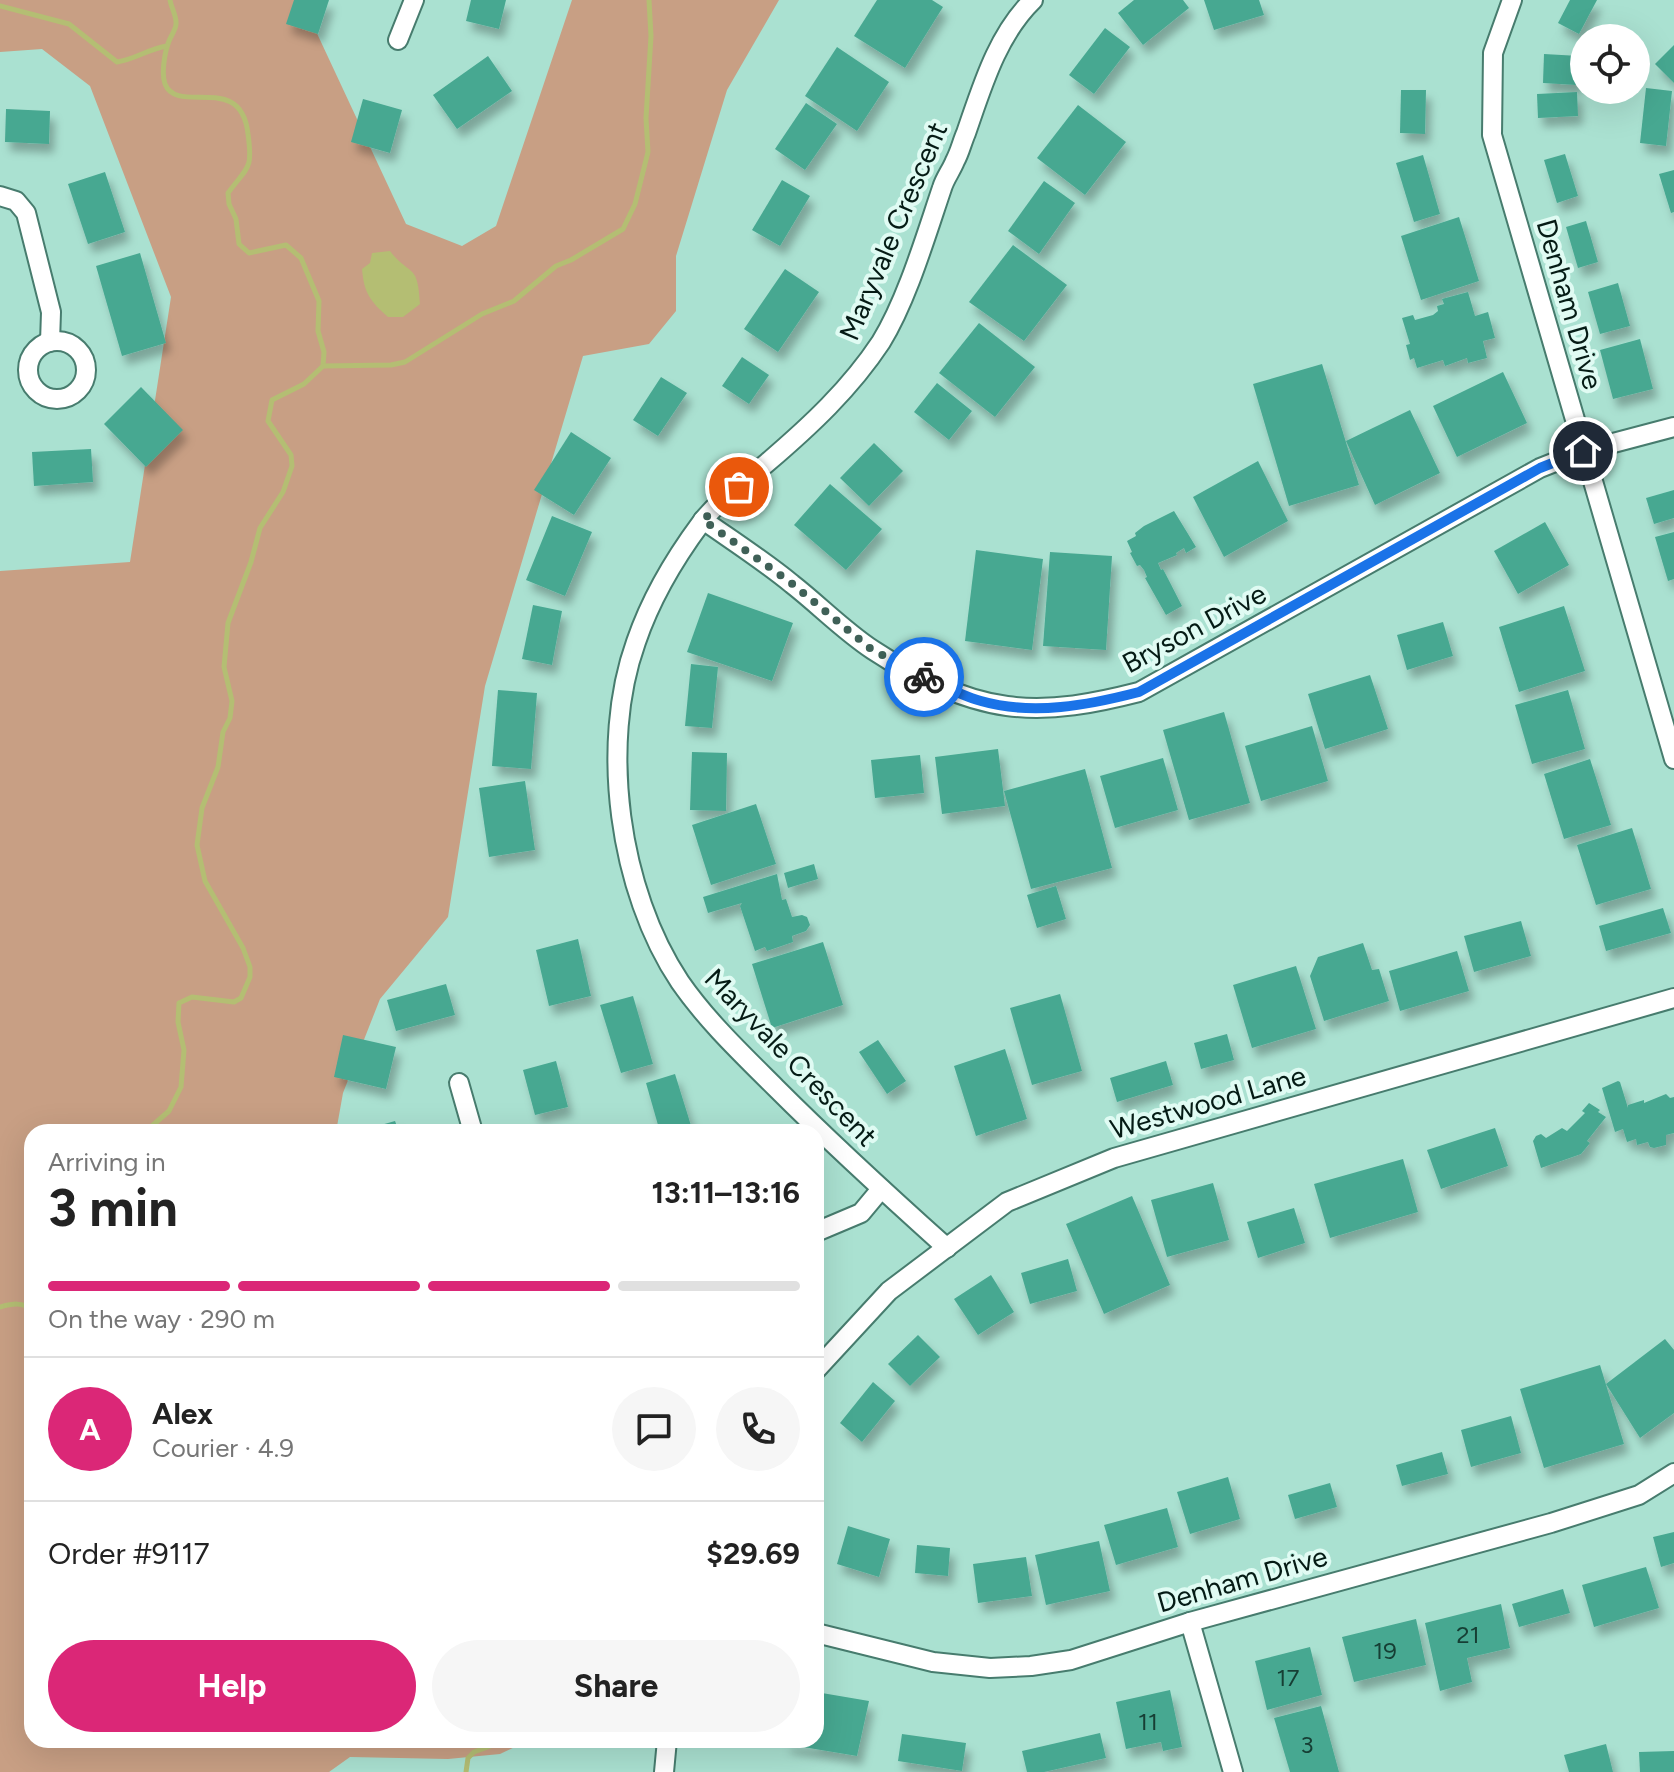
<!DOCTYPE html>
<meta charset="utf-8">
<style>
body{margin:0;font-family:Figtree,sans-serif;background:#f6f6f6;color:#222;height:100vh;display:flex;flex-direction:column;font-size:30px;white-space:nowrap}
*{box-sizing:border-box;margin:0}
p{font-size:26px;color:#767676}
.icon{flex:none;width:44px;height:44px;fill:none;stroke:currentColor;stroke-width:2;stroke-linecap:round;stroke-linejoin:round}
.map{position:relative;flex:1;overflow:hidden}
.sheet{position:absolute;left:24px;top:1124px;width:800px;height:624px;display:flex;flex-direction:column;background:#fff;border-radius:24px;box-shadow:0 8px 32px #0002}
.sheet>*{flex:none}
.fabs{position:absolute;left:1570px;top:24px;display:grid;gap:16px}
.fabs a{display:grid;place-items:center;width:80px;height:80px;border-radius:50%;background:#fff;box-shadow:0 8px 32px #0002;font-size:40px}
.pin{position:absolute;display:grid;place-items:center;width:68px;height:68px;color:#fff;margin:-34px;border:4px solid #fff;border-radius:50%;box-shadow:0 2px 8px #0007}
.courier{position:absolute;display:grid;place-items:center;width:80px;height:80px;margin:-40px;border:6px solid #1a73e8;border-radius:50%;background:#fff;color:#222;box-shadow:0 2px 10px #0007}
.head em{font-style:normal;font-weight:700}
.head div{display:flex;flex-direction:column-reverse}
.head{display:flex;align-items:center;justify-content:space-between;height:136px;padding:0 24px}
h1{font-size:52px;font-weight:700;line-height:60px}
.bar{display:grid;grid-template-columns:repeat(4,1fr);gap:12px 8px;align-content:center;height:96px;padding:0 24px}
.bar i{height:10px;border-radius:6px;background:#e0e0e0}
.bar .selected{background:#db2777}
.bar p{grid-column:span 4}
.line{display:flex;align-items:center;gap:20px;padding:0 24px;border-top:2px solid #e0e0e0}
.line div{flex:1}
.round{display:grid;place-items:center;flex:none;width:84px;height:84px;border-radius:42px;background:#f6f6f6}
.primary-button{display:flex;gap:16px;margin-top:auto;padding:16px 24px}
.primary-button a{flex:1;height:92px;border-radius:48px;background:#db2777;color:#fff;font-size:32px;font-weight:700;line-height:92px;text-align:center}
.primary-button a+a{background:#f6f6f6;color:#222}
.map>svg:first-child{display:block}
.green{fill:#c89f84}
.water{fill:#b4be73}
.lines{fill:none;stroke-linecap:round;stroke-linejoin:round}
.stream{stroke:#b4be73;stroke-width:5}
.building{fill:#47a891;filter:url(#shadow)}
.street-casing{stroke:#477c6e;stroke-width:22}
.street{stroke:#fff;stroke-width:18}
.done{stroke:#3f6057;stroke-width:8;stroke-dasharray:0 14.4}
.route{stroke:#1a73e8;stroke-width:10}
.labels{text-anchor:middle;stroke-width:8;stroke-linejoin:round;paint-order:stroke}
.number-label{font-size:24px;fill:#163e34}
.street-label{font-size:28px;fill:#051b15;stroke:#e0fbf3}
</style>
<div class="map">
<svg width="1674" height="1772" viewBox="0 0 1674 1772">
<defs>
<filter id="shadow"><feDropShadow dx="5" dy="9" stdDeviation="4" flood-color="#0004"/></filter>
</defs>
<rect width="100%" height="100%" fill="#aae1d1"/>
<!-- green -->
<path class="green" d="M0 0H306L307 12 406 224 462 246 496 226 572 0H779L727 90 676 256V311L649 344 583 356 485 686 448 917 380 999 343 1093 336 1132H32V1740H517V1746L500 1754 448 1759 350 1757 329 1772H0V571L130 562 171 297 90 86 42 49 0 52Z"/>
<!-- water -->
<path class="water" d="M390 251C410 277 418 262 420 304L403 317H388C370 301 364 293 362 269L370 263 372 253Z"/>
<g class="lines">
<!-- stream -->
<g class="stream">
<path d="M170 0C171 7 177 17 176 24 176 29 171 36 169 41 165 51 161 73 165 84 178 116 241 71 248 134 253 170 248 166 228 193L229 204 236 219 239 244 249 253 286 245 301 258 319 301 318 331 324 352 323 366"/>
<path d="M0 6 69 24 117 62C136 59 148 49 167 46"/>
<path d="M145 1132 169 1111 181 1087 184 1050 178 1022 179 1003 192 997 234 1002 241 998 250 977V967L243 948 205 881 197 845 202 808 218 767 223 732 230 718 232 701 224 667 228 623 251 562 260 528 283 492 292 466 291 455 268 421 272 400 304 384 323 366 391 365 405 362 482 314 514 301 556 266 571 260 623 229 635 204 648 152 646 118 651 36 649 0"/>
<path d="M0 1307C11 1304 24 1301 32 1311"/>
<path d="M466 1772 468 1758 474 1752 507 1740"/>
</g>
</g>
<!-- building -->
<g class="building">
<path d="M294 0H329L318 34 286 24Z"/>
<path d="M471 0H506L499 29 466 21Z"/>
<path d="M877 0H932L943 7 905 68 854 36Z"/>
<path d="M1134 0H1183L1189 8 1143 45 1118 13Z"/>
<path d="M1204 0H1259L1264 15 1214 30Z"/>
<path d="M1570 0H1597L1579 34 1558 23Z"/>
<path d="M1105 28 1130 47 1094 94 1069 75Z"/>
<path d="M1674 45V83L1655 64Z"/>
<path d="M837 47 889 82 857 131 805 96Z"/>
<path d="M1544 54 1579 56 1577 85 1543 83Z"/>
<path d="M488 56 512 91 457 129 433 95Z"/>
<path d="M1646 88 1672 91 1666 146 1640 143Z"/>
<path d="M1401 90H1426L1425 134 1400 133Z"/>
<path d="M1577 92 1578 116 1538 118 1537 94Z"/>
<path d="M363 99 402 110 390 153 351 142Z"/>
<path d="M806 103 837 124 805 170 775 149Z"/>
<path d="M1078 105 1126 142 1085 195 1037 158Z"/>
<path d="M6 109 50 111 49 144 5 142Z"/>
<path d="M1565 154 1578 196 1557 203 1544 160Z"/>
<path d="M1423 155 1440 214 1414 222 1396 163Z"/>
<path d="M1674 170V212L1671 213 1659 174Z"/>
<path d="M105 172 125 232 88 244 68 184Z"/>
<path d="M782 180 810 196 780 246 752 230Z"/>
<path d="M1044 181 1075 203 1039 254 1008 231Z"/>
<path d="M1459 217 1479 281 1421 300 1401 236Z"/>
<path d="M1586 221 1598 262 1578 268 1566 227Z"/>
<path d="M1013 245 1067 285 1024 341 969 302Z"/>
<path d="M140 253 166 343 122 356 96 266Z"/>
<path d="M785 269 819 292 778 352 744 329Z"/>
<path d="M1618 283 1630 326 1600 334 1588 292Z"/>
<path d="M1468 292 1475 316 1488 312 1495 338 1483 341 1487 358 1468 363 1467 358 1445 366 1443 360 1417 368 1414 358 1410 360 1406 345 1410 344 1402 318 1413 315 1415 320 1433 315 1438 311 1437 306 1444 304 1442 299Z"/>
<path d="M979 323 1035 367 995 417 939 373Z"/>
<path d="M1640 339 1653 389 1613 399 1600 350Z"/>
<path d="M742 357 769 375 749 404 722 386Z"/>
<path d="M1322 364 1359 485 1289 506 1253 384Z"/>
<path d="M1503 372 1527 423 1457 457 1433 406Z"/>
<path d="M661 377 687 393 658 436 633 420Z"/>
<path d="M937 383 972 411 949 440 914 412Z"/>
<path d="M141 387 183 430 146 467 104 424Z"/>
<path d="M1410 410 1440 473 1375 505 1346 441Z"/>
<path d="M571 432 611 458 574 515 534 490Z"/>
<path d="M874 443 903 471 869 506 840 478Z"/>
<path d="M91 449 93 482 34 486 32 452Z"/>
<path d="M1258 461 1288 521 1224 557 1193 497Z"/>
<path d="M830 484 882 529 846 570 794 525Z"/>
<path d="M1674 490V518L1654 524 1646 498Z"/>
<path d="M1174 511 1196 547 1186 553 1184 548 1176 553 1177 555 1158 563 1161 570 1163 569 1182 606 1166 615 1145 578 1147 577 1144 570 1140 565 1137 566 1130 553 1132 552 1127 541 1136 536 1135 533 1144 526Z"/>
<path d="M552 516 592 532 565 596 526 580Z"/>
<path d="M1545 522 1569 565 1518 594 1494 551Z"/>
<path d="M1674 532V579L1668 581 1655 537Z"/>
<path d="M976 550 1043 559 1032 650 965 641Z"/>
<path d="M1050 552 1112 556 1106 650 1043 646Z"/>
<path d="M708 593 793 623 772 681 687 652Z"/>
<path d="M533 605 562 611 552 665 522 659Z"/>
<path d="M1564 606 1585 671 1519 692 1499 627Z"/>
<path d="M1443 622 1453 656 1407 670 1397 635Z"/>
<path d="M691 664 718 667 712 728 685 726Z"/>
<path d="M1370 675 1388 729 1325 749 1308 694Z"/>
<path d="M498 690 537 693 531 769 492 766Z"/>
<path d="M1568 690 1585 749 1532 764 1515 705Z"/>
<path d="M1224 712 1250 803 1189 820 1163 730Z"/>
<path d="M1312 726 1328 781 1261 801 1245 746Z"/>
<path d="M998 749 1005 806 942 814 935 757Z"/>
<path d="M692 752 727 753 726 811 690 810Z"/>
<path d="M920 755 924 793 875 798 871 760Z"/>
<path d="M1163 758 1178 810 1115 828 1100 776Z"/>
<path d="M1590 759 1611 825 1564 839 1544 774Z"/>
<path d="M1085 769 1112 868 1031 889 1004 791Z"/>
<path d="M525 781 535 850 489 857 479 788Z"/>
<path d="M756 804 776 864 711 885 692 825Z"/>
<path d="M1632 828 1651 889 1596 905 1577 845Z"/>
<path d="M814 864 818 879 788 888 784 873Z"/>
<path d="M777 874 782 900 786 899 792 917 802 915 807 917 810 925 806 931 792 936 793 942 767 951 765 947 755 951 740 906 742 903 708 913 703 897Z"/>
<path d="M1056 886 1066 919 1037 928 1027 895Z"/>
<path d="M1663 908 1671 933 1606 951 1599 926Z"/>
<path d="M1521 921 1531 956 1474 972 1464 936Z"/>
<path d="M578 939 591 996 549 1006 536 950Z"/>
<path d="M823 942 843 1005 772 1028 752 964Z"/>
<path d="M1363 943 1372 970 1379 969 1389 1001 1324 1021 1310 976 1318 957Z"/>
<path d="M1457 951 1469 991 1400 1011 1389 971Z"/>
<path d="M1296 966 1316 1029 1252 1048 1233 985Z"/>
<path d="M446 984 455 1015 396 1031 387 1000Z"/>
<path d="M1060 994 1082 1071 1032 1085 1010 1008Z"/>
<path d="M633 996 653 1064 621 1073 600 1005Z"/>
<path d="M1227 1034 1234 1060 1201 1069 1194 1043Z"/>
<path d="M343 1035 396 1047 386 1089 334 1077Z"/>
<path d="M878 1040 906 1081 887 1094 859 1052Z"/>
<path d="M1005 1049 1027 1119 976 1136 954 1066Z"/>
<path d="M556 1061 568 1107 535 1115 523 1070Z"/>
<path d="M1166 1061 1173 1085 1117 1102 1110 1078Z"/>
<path d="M675 1074 693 1132H660L646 1083Z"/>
<path d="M1618 1081 1620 1082 1628 1108V1105L1644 1100V1103L1666 1094 1670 1098 1674 1097V1133L1666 1135V1145L1654 1148 1650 1147 1648 1142 1637 1145 1636 1139 1627 1142 1623 1129 1615 1132 1602 1088Z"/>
<path d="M1589 1103 1600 1110 1598 1112 1606 1117 1587 1141 1590 1143 1581 1154 1541 1168 1533 1141 1536 1136 1541 1134 1546 1138 1562 1128 1567 1131 1585 1113 1582 1111Z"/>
<path d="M395 1121 399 1132H360V1131Z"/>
<path d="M1495 1128 1508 1166 1441 1189 1427 1150Z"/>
<path d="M1403 1159 1418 1212 1330 1238 1314 1184Z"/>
<path d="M1213 1183 1229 1240 1167 1257 1151 1200Z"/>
<path d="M1132 1196 1170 1285 1104 1314 1066 1224Z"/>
<path d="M1294 1208 1305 1243 1258 1258 1247 1222Z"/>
<path d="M1068 1259 1077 1291 1030 1304 1021 1273Z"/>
<path d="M991 1275 1014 1312 978 1335 954 1299Z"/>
<path d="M918 1335 940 1357 910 1386 888 1364Z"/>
<path d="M1665 1339 1674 1350V1413L1640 1438 1606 1384Z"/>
<path d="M1600 1365 1624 1444 1544 1468 1520 1389Z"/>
<path d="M873 1382 895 1401 862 1442 840 1423Z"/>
<path d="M1511 1416 1521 1453 1471 1467 1461 1430Z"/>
<path d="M1442 1452 1448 1474 1402 1486 1396 1465Z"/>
<path d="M1228 1477 1240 1519 1190 1534 1177 1492Z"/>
<path d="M1330 1483 1337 1507 1295 1519 1288 1495Z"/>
<path d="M1167 1508 1178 1547 1116 1565 1104 1525Z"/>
<path d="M848 1526 890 1539 879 1577 837 1564Z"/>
<path d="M1674 1532V1563L1661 1567 1653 1537Z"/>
<path d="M1099 1541 1110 1591 1046 1605 1035 1555Z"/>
<path d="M917 1545 950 1548 948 1576 915 1573Z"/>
<path d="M1026 1557 1032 1596 978 1603 973 1564Z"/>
<path d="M1646 1567 1659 1608 1594 1627 1582 1585Z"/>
<path d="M1563 1589 1570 1613 1519 1627 1512 1604Z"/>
<path d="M1501 1604 1510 1648 1467 1658 1472 1682 1440 1691 1425 1623Z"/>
<path d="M1416 1619 1426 1665 1354 1682 1342 1637Z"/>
<path d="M1310 1647 1322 1695 1267 1710 1255 1661Z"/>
<path d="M1170 1690 1182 1747 1163 1751 1161 1742 1126 1749 1116 1702Z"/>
<path d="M816 1692 869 1701 857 1756 785 1744 786 1740H816Z"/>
<path d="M1321 1706 1339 1772H1290L1274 1718Z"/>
<path d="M1100 1733 1106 1758 1044 1772H1027L1022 1751Z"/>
<path d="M902 1734 966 1743 962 1771 898 1761Z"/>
<path d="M1606 1744 1613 1772H1569L1564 1755Z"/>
<path d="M1674 1751V1772H1640L1639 1752Z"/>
</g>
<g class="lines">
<!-- street casing -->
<g class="street-casing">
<g id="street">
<path d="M1512 0 1493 53 1492 135 1674 759"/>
<path d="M398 40 414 0"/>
<path d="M0 196 16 201 26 213 51 312 50 342"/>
<circle cx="57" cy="370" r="29"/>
<path d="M703 520C733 541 764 561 792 584 819 605 844 631 873 650 911 675 961 700 1007 706 1052 712 1096 703 1139 692L1540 468 1583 451 1674 427"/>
<path d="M459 1083 473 1132"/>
<path d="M816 1232 861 1213 881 1189"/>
<path d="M947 1248C889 1196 831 1143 776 1088 743 1055 707 1021 680 982 619 891 599 745 636 642 650 601 675 558 701 523 718 500 746 481 768 462 810 426 850 389 881 342 907 300 926 235 942 188 945 178 951 171 955 161 960 152 962 142 966 133 982 87 997 35 1033 0"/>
<path d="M816 1370 889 1291 1007 1202 1114 1158 1674 998"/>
<path d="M1190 1622 1233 1772"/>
<path d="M816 1633 933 1662 990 1668 1031 1666 1071 1660 1190 1622 1551 1523 1639 1495 1674 1473"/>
<path d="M664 1772 667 1740"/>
</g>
</g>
<!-- street -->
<use href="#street" class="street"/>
</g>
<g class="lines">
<!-- done -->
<path class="done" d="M739 487 703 520 790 582 871 649 924 677"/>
<!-- route -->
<path class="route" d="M924 677C943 686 962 696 981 701 1033 716 1089 705 1139 692L1540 468 1583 451"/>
</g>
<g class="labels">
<!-- number labels -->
<g class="number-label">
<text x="1468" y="1643">21</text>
<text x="1385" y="1659">19</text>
<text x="1288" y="1686">17</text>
<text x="1148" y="1730">11</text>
<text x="1307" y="1753">3</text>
</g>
<!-- street labels -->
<g class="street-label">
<text transform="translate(893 231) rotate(-67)" y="10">Maryvale Crescent</text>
<text transform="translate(1570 304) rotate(74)" y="10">Denham Drive</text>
<text transform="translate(1194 628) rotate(-28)" y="10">Bryson Drive</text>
<text transform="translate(791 1057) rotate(46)" y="10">Maryvale Crescent</text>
<text transform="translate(1208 1102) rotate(-16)" y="10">Westwood Lane</text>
<text transform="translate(1242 1579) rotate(-16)" y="10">Denham Drive</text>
</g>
</g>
</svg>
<div class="fabs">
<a><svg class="icon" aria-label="locate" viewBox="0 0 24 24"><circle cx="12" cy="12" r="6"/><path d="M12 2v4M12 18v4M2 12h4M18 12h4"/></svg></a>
</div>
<div class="pin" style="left:739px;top:487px;background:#ea580c"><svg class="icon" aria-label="bag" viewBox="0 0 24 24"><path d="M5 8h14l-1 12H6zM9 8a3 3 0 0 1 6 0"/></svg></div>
<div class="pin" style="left:1583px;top:451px;background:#1f2937"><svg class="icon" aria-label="home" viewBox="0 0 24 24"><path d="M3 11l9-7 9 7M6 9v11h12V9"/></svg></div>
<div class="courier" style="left:924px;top:677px"><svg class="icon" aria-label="bike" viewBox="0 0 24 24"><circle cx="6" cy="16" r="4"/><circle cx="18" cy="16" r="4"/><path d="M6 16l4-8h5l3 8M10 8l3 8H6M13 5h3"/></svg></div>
<section class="sheet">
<div class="head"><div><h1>3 min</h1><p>Arriving in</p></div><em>13:11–13:16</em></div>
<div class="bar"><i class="selected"></i><i class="selected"></i><i class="selected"></i><i></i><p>On the way · 290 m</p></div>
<div class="line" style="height:144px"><b class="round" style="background:#db2777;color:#fff">A</b><div><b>Alex</b><p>Courier · 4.9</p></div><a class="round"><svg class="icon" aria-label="chat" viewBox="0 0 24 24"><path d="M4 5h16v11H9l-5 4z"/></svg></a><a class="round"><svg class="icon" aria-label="phone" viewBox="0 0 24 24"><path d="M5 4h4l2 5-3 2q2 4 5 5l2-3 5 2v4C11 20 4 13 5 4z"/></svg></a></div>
<div class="line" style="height:104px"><div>Order #9117</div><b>$29.69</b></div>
<div class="primary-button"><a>Help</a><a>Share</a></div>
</section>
</div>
